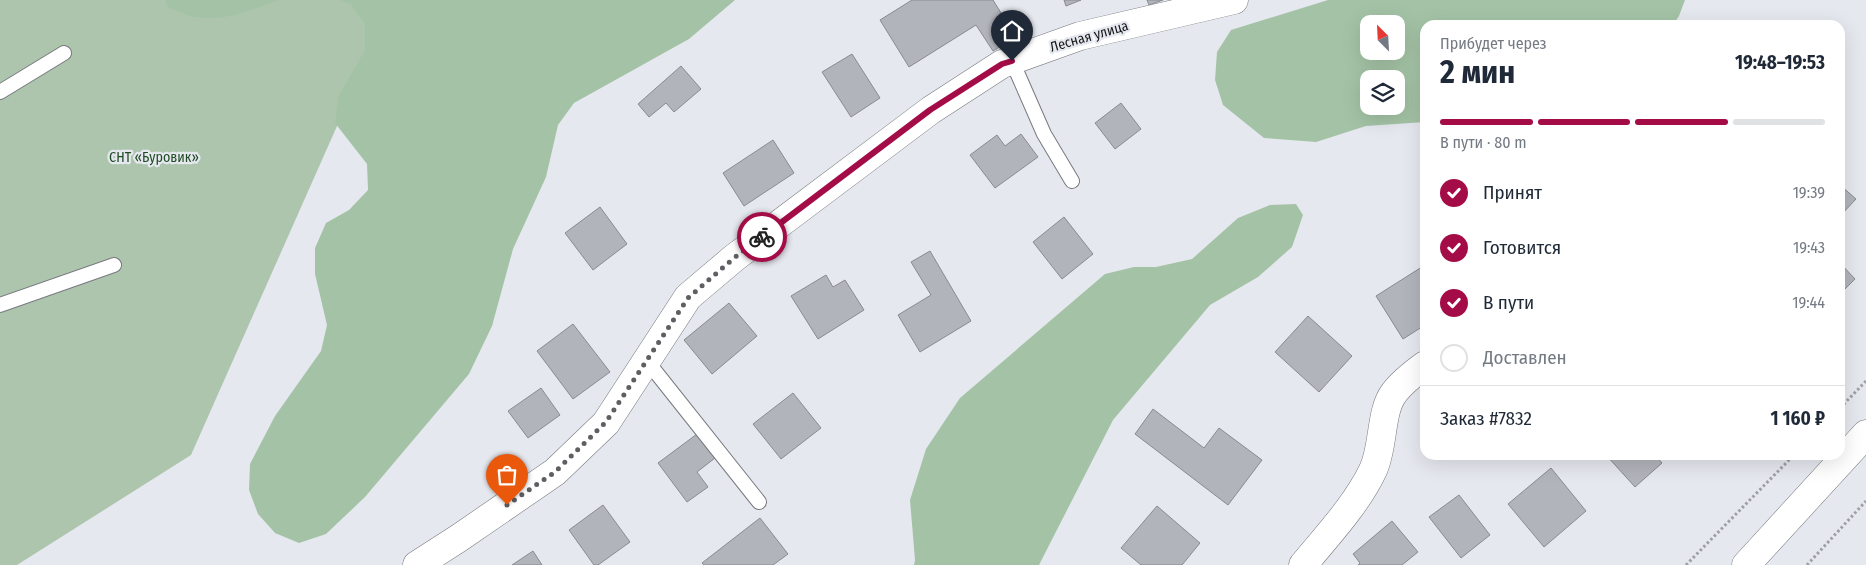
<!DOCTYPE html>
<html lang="ru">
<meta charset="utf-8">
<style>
body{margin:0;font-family:"Fira Sans Condensed",sans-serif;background:#f2f2f3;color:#1f2937;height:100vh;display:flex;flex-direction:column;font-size:19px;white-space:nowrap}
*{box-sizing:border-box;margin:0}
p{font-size:16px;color:#747a83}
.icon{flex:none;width:28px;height:28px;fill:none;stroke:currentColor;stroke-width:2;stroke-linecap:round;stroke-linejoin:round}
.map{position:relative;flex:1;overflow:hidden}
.sheet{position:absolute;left:1420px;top:20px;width:425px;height:440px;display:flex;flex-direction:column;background:#fff;border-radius:15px;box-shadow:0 5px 20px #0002}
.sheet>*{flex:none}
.needle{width:32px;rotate:336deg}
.fabs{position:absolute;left:1360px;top:15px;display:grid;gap:10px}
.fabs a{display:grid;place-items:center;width:45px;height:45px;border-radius:10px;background:#fff;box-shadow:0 5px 20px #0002;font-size:25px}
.pin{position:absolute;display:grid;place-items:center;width:42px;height:42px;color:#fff;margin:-51px -21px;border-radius:50% 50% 50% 0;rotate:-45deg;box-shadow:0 0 5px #0007}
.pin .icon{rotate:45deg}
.courier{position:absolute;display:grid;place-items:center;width:50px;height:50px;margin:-25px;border:4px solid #a40c47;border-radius:50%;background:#fff;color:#222;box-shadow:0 1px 6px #0007}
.headline em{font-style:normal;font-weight:700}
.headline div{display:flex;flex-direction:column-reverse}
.headline{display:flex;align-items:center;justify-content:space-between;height:85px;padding:0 20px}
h1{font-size:32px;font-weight:700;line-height:38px}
.bar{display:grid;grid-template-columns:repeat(4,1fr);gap:8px 5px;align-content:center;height:60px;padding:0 20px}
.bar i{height:6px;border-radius:4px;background:#e0e1e3}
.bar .current{background:#a40c47}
.bar p{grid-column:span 4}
.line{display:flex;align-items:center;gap:12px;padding:0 20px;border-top:1px solid #e0e1e3}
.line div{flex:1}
ol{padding:0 20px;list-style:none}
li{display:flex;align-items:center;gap:15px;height:55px}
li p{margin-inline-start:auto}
li .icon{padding:5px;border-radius:50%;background:#a40c47;color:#fff;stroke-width:4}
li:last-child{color:#747a83}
li i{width:28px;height:28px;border:2px solid #e0e1e3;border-radius:50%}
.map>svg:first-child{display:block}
.green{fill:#adc5ad}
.forest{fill:#a4c3a6;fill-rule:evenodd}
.building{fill:#b2b4bb;stroke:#898b91}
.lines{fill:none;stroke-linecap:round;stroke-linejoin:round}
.service-casing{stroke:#77797f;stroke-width:16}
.minor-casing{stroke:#77797f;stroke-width:29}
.secondary-casing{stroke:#77797f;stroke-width:29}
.path{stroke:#9e9fa5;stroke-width:3;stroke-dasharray:2.5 2.5;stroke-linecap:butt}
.service{stroke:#fff;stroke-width:14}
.minor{stroke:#fff;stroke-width:28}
.secondary{stroke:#fff;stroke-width:28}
.done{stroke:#5e5f63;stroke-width:5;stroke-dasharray:0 9}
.route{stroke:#a40c47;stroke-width:6}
.labels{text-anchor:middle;stroke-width:4.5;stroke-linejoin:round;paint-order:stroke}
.street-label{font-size:14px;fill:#141517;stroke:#e6e8ef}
.park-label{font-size:14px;fill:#1f4b24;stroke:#e6e8ef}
</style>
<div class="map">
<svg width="1866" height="565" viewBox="0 0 1866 565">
<rect width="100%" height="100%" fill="#e6e8ef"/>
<!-- green -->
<path class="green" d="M0 0H393L191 455 17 565H0Z"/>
<!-- forest -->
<g class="forest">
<path d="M165 0H279C252 10 225 22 195 17 187 16 178 11 169 8Z"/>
<path d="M339 0H735L689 39 574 103 558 125 546 177 513 249 492 326 469 374 365 497 326 534 299 543 275 533 258 514 249 490 250 464 275 416 321 351 327 325 315 274V248L326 223 349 210 368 190 367 164 335 123 338 97 365 50V24L350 4Z"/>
<path d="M1328 0H1685L1679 16 1673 25H1425V122L1366 126 1316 142 1264 138 1223 105 1215 80 1217 52 1231 30ZM1369 24H1396V51H1369ZM1369 79H1396V106H1369Z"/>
<path d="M1296 204 1303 215 1292 247 1258 277 1210 305 1113 420 1039 565H914L915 560 910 500 926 449 960 398 1105 274 1134 267H1156L1192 259 1238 218 1270 205Z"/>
</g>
<!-- building -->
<g class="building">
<path d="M912 0H993L1016 37 993 51 976 25 909 67 880 20Z"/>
<path d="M1064 0H1081L1066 6Z"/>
<path d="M1147 0H1163L1149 5Z"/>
<path d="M852 54 880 98 851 117 822 72Z"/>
<path d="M681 66 701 89 674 112 666 103 649 117 638 104Z"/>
<path d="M1121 103 1141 129 1115 149 1095 123Z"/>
<path d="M1021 134 1038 157 995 188 970 155 997 135 1005 146Z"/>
<path d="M773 140 794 173 744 206 723 173Z"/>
<path d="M1840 185 1856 199 1840 216Z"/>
<path d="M600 207 627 244 593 270 565 233Z"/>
<path d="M1064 217 1093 254 1062 279 1033 242Z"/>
<path d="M930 251 971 321 920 352 898 315 931 295 911 262Z"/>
<path d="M1840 263 1855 279 1840 294Z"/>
<path d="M1425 265V325L1403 339 1376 296Z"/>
<path d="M826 275 833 287 845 280 864 310 818 339 791 296Z"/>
<path d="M729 303 757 336 712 374 684 340Z"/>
<path d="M1308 316 1352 356 1319 392 1275 352Z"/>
<path d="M573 324 610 372 573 399 537 351Z"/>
<path d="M541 388 560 415 528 438 508 411Z"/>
<path d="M793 393 821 428 781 459 753 424Z"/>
<path d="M1153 409 1204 448 1219 428 1262 460 1228 505 1135 434Z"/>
<path d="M697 434 715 458 697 472 708 487 687 502 658 463Z"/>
<path d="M1606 455H1655L1662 463 1635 487Z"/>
<path d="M1551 468 1586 511 1544 547 1508 504Z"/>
<path d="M1459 495 1490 535 1461 558 1429 517Z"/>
<path d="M603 505 630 542 598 565H594L569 530Z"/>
<path d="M1157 506 1200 543 1182 565H1141L1121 548Z"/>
<path d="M760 518 788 554 773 565H704L702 563Z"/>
<path d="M1392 521 1418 552 1402 565H1358L1360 563 1353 554Z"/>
<path d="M533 551 542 565H512Z"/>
</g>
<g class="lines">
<!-- service casing -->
<g class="service-casing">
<g id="service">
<path d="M1012 61 1044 134 1072 181"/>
<path d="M0 92 64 53"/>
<path d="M0 305 114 265"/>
<path d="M647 361 759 502"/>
</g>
</g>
<!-- minor casing -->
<g class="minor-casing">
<g id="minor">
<path d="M417 565 459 538 555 472 606 423 688 297 734 258 931 110 1002 64 1080 36 1234 0"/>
<path d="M1303 565C1327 536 1357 504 1373 470 1384 447 1380 411 1394 393 1402 382 1414 373 1425 365"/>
</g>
</g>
<!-- secondary casing -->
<g class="secondary-casing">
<path id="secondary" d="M1746 565 1866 434"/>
</g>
<!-- path -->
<g class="path">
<path d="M1840 408 1866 381"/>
<path d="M1686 565 1794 455"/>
<path d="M1807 565 1866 501"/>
</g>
<!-- service -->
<use href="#service" class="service"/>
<!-- minor -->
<use href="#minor" class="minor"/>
<!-- secondary -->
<use href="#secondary" class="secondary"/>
</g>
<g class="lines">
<!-- done -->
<path class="done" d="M507 505 555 472 606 422 688 298 734 258 762 237"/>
<!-- route -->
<path class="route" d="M762 237 930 110 1002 64 1012 61"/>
</g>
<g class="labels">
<!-- street labels -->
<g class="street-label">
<text transform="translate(1089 36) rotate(-16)" y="5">Лесная улица</text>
</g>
<!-- park labels -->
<g class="park-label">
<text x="154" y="162">СНТ «Буровик»</text>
</g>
</g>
</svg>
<div class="fabs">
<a><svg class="needle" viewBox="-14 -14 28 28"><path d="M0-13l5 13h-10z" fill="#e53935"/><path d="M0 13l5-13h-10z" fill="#747a83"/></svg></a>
<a><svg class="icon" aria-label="layers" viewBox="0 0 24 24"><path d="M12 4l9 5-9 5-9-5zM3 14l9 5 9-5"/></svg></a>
</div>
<div class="pin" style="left:507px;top:505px;background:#ea580c"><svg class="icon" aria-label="bag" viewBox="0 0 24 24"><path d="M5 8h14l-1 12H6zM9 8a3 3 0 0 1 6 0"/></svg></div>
<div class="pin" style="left:1012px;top:61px;background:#1f2937"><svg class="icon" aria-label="home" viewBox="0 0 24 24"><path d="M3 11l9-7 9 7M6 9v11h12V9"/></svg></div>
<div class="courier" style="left:762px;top:237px"><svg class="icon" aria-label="bike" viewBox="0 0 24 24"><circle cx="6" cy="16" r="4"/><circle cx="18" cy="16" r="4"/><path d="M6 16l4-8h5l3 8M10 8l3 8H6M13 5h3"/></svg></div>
<section class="sheet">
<div class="headline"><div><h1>2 мин</h1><p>Прибудет через</p></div><em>19:48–19:53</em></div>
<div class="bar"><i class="current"></i><i class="current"></i><i class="current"></i><i></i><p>В пути · 80 m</p></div>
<ol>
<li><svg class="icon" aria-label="check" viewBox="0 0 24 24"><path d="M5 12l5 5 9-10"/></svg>Принят<p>19:39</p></li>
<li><svg class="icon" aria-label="check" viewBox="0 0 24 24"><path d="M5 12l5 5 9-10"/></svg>Готовится<p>19:43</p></li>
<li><svg class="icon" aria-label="check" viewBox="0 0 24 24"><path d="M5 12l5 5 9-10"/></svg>В пути<p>19:44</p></li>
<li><i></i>Доставлен</li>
</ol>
<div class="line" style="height:65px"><div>Заказ #7832</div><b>1 160 ₽</b></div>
</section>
</div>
